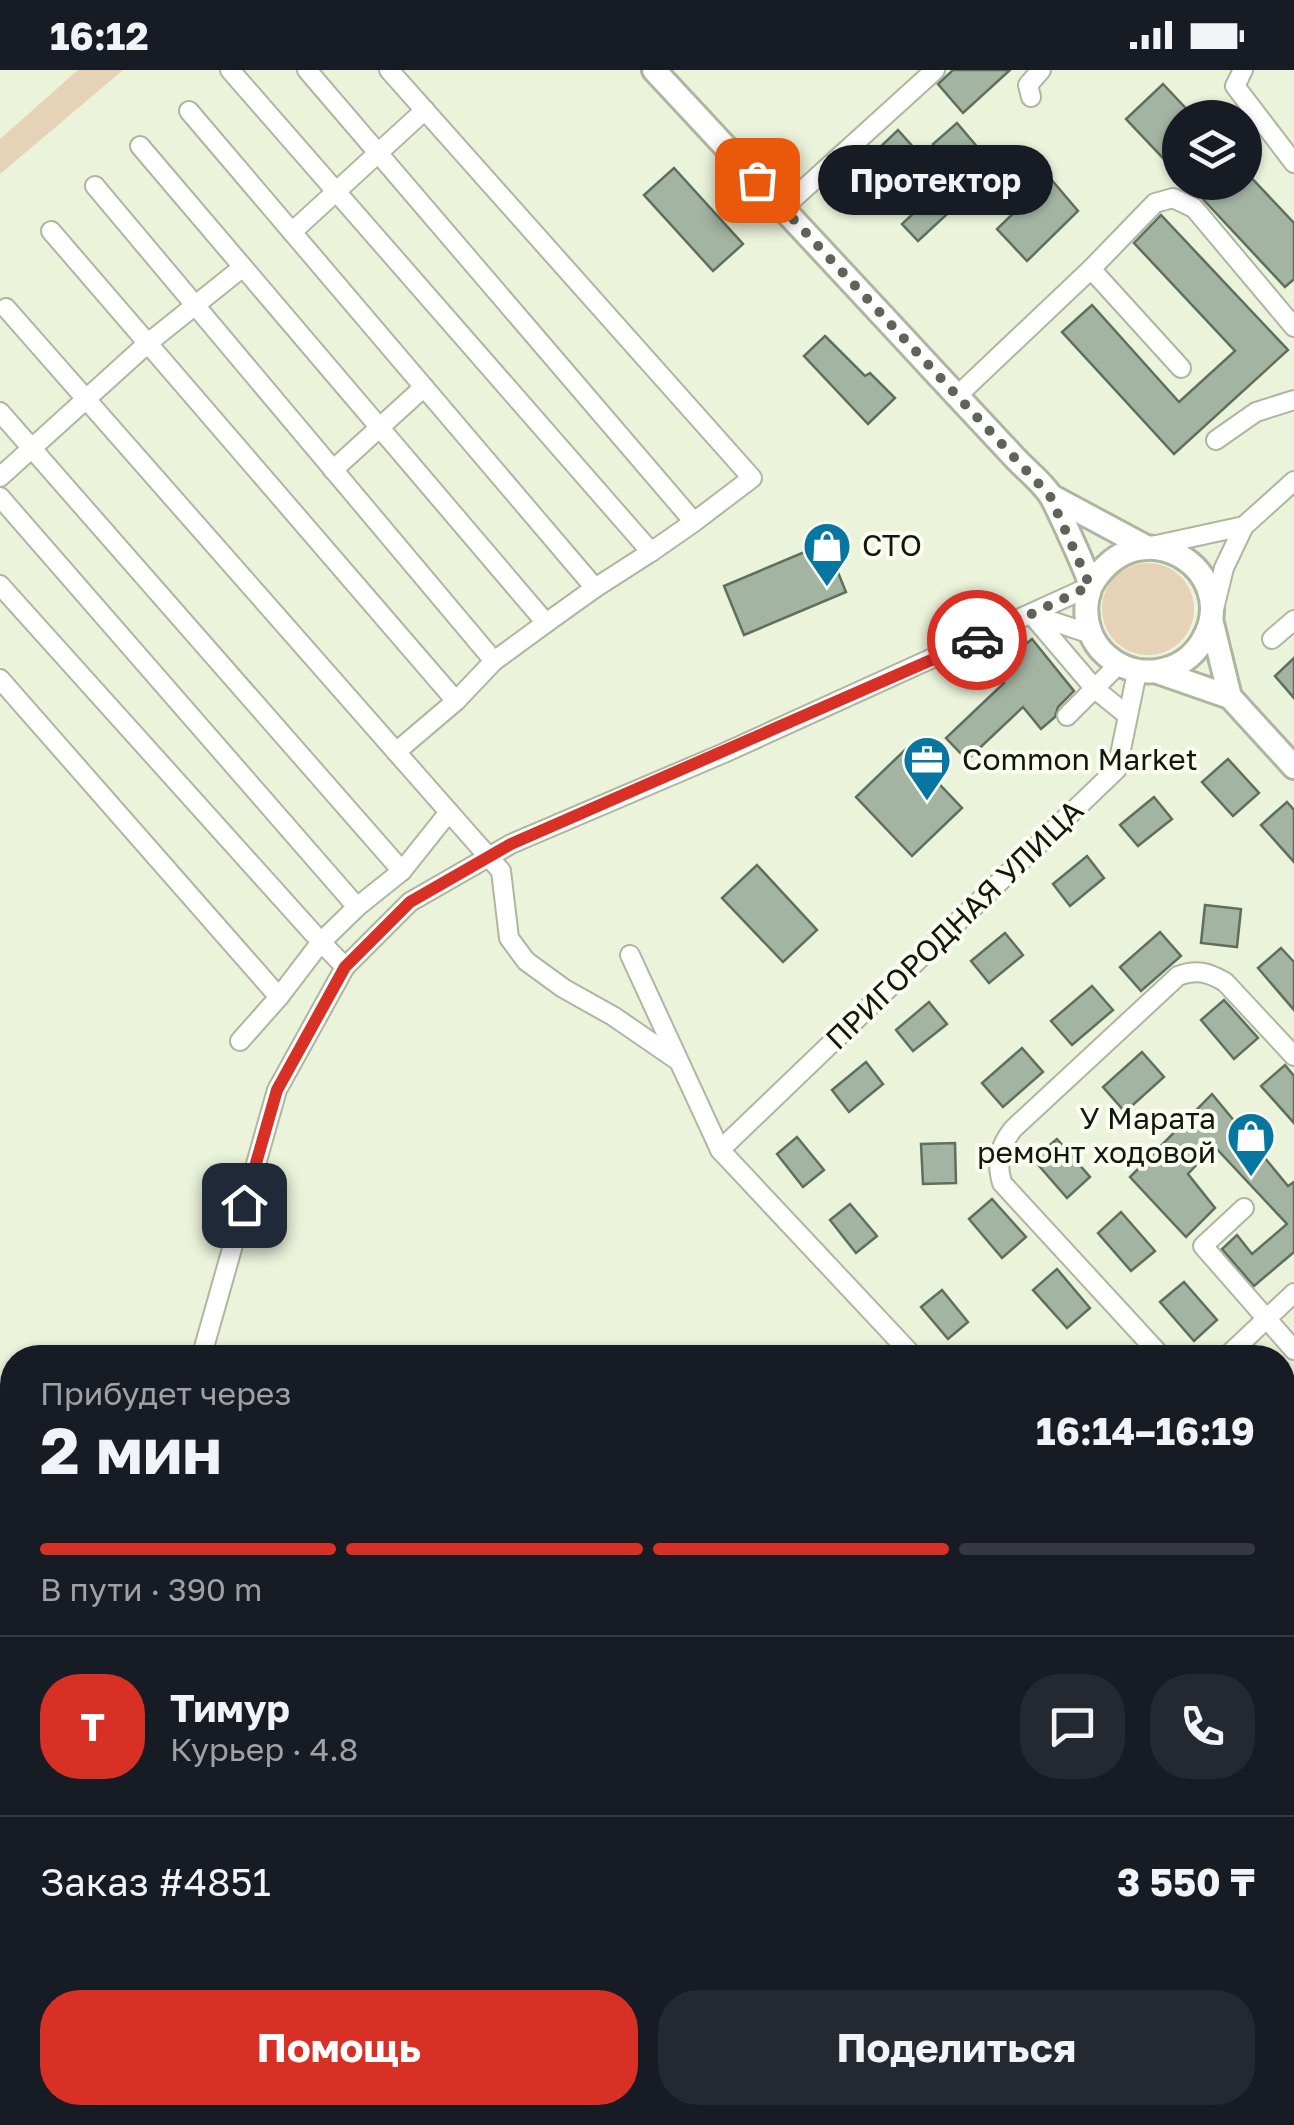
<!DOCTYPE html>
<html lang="ru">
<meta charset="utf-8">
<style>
body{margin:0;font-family:"Golos Text",sans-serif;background:#242831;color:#f1f3f6;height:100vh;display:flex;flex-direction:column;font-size:38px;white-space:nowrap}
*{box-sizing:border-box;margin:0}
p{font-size:32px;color:#9ea1a6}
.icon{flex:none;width:55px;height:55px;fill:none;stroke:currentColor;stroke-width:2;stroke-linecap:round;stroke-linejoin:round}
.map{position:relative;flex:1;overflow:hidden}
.side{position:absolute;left:0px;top:1275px;width:1295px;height:780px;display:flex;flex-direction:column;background:#171b24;border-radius:40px 40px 0 0;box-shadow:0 2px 8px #0004}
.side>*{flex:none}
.tools{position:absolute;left:1162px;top:30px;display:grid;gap:20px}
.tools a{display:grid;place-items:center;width:100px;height:100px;border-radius:50%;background:#171b24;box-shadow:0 2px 8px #0004;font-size:50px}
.pin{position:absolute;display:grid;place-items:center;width:85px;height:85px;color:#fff;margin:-42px;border-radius:20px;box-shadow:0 5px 15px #0006}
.courier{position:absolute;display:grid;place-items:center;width:100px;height:100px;margin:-50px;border:8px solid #d93025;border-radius:50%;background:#fff;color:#222;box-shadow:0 2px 12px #0007}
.bubble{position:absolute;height:70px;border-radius:35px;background:#171b24;box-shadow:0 2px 8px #0004;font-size:32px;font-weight:700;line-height:70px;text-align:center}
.overview em{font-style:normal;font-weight:700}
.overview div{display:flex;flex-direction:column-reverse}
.overview{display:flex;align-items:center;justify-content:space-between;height:170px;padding:0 40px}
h1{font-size:65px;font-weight:700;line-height:75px}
.bar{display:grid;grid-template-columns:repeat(4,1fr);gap:15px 10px;align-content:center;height:120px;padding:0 40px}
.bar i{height:12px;border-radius:8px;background:#363941}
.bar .active{background:#d93025}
.bar p{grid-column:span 4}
.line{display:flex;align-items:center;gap:25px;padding:0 40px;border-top:2px solid #363941}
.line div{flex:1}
.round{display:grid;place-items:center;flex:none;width:105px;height:105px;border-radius:40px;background:#242831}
.action{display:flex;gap:20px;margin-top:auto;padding:20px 40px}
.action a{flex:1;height:115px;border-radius:40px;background:#d93025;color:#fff;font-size:40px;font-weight:700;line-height:115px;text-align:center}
.action a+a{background:#242831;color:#f1f3f6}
.status{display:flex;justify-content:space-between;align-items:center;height:70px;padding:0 50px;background:#171b24;direction:ltr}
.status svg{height:28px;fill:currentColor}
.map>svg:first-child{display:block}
.green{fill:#e5d2b7}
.building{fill:#a3b4a2;stroke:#5f6f5e;stroke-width:2.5}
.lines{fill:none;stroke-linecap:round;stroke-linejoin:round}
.minor-casing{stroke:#afb69f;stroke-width:22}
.major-casing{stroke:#afb69f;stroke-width:28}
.minor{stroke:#fff;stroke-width:18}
.major{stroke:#fff;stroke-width:22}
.done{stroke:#5f6456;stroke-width:10;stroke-dasharray:0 18}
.route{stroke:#d93025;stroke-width:12}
.labels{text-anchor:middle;stroke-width:8;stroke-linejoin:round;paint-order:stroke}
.poi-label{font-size:30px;fill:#14170f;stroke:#fafef0;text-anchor:start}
.street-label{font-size:30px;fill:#14170f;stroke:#fafef0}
</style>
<div class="status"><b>16:12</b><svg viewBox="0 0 49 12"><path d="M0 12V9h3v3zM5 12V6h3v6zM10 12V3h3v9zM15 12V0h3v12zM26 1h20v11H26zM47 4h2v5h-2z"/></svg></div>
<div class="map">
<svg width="1294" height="2055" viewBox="0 0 1294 2055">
<rect width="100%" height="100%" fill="#ebf3db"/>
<!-- green -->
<g class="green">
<path d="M78 0H123L0 104V69Z"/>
<circle cx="1148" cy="539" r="46"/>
</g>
<!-- building -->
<g class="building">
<path d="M953 0H1010L963 43 938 14Z"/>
<path d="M1163 14 1195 48H1180V106L1126 49Z"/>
<path d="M957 53 996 99 918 171 902 154 916 141 885 106 870 117 855 101 898 60 914 78 898 94 928 125 958 103 933 74Z"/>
<path d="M674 98 743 174 713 201 644 125Z"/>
<path d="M1245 101 1294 153V209L1285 217 1187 112H1245Z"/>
<path d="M1050 108 1078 141 1027 191 997 159Z"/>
<path d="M1161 145 1288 280 1174 384 1062 262 1092 235 1179 332 1235 281 1134 173Z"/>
<path d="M825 266 865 306 870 303 895 328 868 354 804 286Z"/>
<path d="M826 473 846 522 744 565 724 516Z"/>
<path d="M1032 569 1074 621 1058 637 1055 647 1041 659 1023 637 967 690 946 668 1004 613 994 600Z"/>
<path d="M1294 588V628L1275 606Z"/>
<path d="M906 679 962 738 912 786 856 727Z"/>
<path d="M1228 689 1259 723 1233 746 1202 712Z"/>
<path d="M1154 727 1172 749 1138 776 1120 755Z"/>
<path d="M1287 732 1294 740V792L1261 755Z"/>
<path d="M1087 786 1104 808 1070 836 1053 814Z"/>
<path d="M757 795 817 860 783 892 722 828Z"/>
<path d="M1205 835 1241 839 1237 877 1201 873Z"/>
<path d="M1160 862 1181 886 1141 921 1120 897Z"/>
<path d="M1005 863 1023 885 989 913 971 891Z"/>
<path d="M1281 878 1294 892V940L1258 898Z"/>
<path d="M1092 916 1113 940 1072 975 1051 951Z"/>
<path d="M1224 930 1258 968 1234 989 1201 950Z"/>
<path d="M929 932 947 954 913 981 896 960Z"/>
<path d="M1022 978 1043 1002 1003 1037 982 1013Z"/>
<path d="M1142 982 1164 1007 1125 1042 1103 1017Z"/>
<path d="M866 992 883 1014 849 1042 832 1020Z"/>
<path d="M1285 995 1294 1006V1053L1261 1016Z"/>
<path d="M1212 1024 1288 1116 1294 1112V1182L1254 1216 1222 1179 1237 1165 1252 1184 1287 1154 1214 1076 1188 1104 1215 1138 1186 1167 1130 1107Z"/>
<path d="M797 1067 824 1100 803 1117 777 1084Z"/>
<path d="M1057 1069 1090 1107 1067 1128 1033 1089Z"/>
<path d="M955 1073 956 1113 923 1114 921 1074Z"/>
<path d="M992 1129 1026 1167 1002 1188 969 1149Z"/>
<path d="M850 1134 877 1166 856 1183 830 1150Z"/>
<path d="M1121 1142 1155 1181 1131 1201 1098 1163Z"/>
<path d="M1057 1199 1090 1238 1067 1258 1033 1220Z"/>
<path d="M1184 1212 1217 1250 1194 1271 1160 1232Z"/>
<path d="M942 1220 968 1252 948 1269 921 1237Z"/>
</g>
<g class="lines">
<!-- minor casing -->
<g class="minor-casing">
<g id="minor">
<path d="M230 0 651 482 595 518"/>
<path d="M307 0 694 452 651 482"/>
<path d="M389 0 752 408 694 452"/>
<path d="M1243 0 1235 16 1294 93"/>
<path d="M1031 27 1028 15 1041 0"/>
<path d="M189 41 595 518 546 553"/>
<path d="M140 76 546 553 494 591"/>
<path d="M95 116 494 591 456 631"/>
<path d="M783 138 935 0"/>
<path d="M51 161 456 631 396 682"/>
<path d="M292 162 425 40"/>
<path d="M1091 199 1155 133 1173 128 1194 138 1294 257"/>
<path d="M6 238 449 742 402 801"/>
<path d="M957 326 1091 199 1181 298"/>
<path d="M0 342 402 801 357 837"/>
<path d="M1216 370 1256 342 1294 330"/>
<path d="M333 400 424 317"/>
<path d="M0 407 148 273 243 197"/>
<path d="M0 427 357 837 321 872 345 897"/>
<path d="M1152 476 1244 456"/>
<path d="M0 515 321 872 279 927"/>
<path d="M1214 539 1224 498 1244 456 1294 411"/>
<path d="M1032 545 1095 619 1127 645"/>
<path d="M1033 545 1091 564"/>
<path d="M1272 569 1294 550"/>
<path d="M0 609 279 927 240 971"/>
<path d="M1067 646 1118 595"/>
<path d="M449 742 501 801 509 868 526 891 563 918 613 946 677 990"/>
<path d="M630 885 720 1080 915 1288"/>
<path d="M720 1080 1117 699 1137 602"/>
<path d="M1244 1138 1203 1176 1294 1280"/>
<path d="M201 1288 277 1020 345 897 410 832 511 774 724 683 1091 516"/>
<path d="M1163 1288 1002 1113C996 1091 999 1077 1013 1059L1178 906C1196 899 1208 902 1225 912L1294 986"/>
<path d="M1225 1288 1294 1223"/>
<path d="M1282 1417 1294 1429"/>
<path d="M0 1524 12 1526"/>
<path d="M0 1595 12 1596"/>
<path d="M0 1658 12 1660"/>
<path d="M1282 1692 1294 1704"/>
<path d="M1282 1728 1294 1718"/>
<path d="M0 1733 12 1734"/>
<path d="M0 1824 12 1825"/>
<path d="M0 1956H12"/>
<path d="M1282 1985 1294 1974"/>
<path d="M151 2042V2055"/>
<path d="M395 2055 396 2042"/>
<path d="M578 2055V2042"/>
<path d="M753 2055V2042"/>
<path d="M1027 2055 1028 2042"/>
<path d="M1219 2055 1225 2042"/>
</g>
</g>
<!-- major casing -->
<g class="major-casing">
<g id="major">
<path d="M654 0C747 100 840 199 932 299 960 329 987 358 1015 388 1026 400 1042 412 1051 426 1057 437 1090 507 1090 516 1091 521 1087 526 1087 531 1084 551 1091 572 1106 585 1136 612 1183 605 1203 570 1243 501 1139 433 1091 516"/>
<path d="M1051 426 1146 477"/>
<path d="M1211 549 1230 627 1294 697"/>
<path d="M1158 602 1230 627"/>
</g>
</g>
<!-- minor -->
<use href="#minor" class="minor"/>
<!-- major -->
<use href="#major" class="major"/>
</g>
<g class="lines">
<!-- done -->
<path class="done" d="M757 110 1050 426 1090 516 977 570"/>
<!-- route -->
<path class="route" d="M244 1135 277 1020 345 897 410 832 511 774 977 570"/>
</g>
<!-- icons -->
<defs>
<g id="shop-pin" transform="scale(2.5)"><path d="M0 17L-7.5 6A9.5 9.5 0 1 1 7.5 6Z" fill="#0776a0" stroke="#fafef0"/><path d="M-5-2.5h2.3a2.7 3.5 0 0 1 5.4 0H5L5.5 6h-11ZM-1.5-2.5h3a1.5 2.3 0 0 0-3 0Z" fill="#fff"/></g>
<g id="office-pin" transform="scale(2.5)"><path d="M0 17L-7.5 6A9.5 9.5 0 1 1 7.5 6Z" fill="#0776a0" stroke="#fafef0"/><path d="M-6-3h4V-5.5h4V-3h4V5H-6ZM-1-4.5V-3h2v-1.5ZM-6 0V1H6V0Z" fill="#fff"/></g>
</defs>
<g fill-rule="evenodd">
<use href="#shop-pin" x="827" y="476"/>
<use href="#office-pin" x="927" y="690"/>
<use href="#shop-pin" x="1251" y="1066"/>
</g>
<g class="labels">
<!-- poi labels -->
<g class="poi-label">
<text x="862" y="486">СТО</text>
<text x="962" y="700">Common Market</text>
<text x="1216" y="1059" text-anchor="end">У Марата<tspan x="1216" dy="34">ремонт ходовой</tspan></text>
</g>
<!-- street labels -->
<g class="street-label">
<text transform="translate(955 855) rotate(-44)" y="10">ПРИГОРОДНАЯ УЛИЦА</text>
</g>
</g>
</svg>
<div class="tools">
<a><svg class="icon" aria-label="layers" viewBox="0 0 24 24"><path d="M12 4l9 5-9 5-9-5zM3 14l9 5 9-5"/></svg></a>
</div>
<div class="pin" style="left:757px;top:110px;background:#ea580c"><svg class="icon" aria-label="bag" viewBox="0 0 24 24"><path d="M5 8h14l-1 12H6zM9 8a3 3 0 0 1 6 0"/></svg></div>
<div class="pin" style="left:244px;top:1135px;background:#1f2937"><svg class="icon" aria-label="home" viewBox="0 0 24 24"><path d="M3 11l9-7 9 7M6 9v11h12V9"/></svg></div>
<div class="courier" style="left:977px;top:570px"><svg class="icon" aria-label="car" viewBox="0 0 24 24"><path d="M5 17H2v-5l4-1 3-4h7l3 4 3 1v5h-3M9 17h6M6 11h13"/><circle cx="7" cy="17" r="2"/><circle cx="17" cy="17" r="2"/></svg></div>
<div class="bubble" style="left:818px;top:75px;width:235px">Протектор</div>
<section class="side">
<div class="overview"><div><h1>2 мин</h1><p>Прибудет через</p></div><em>16:14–16:19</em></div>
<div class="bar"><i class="active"></i><i class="active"></i><i class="active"></i><i></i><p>В пути · 390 m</p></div>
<div class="line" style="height:180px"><b class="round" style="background:#d93025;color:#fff">Т</b><div><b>Тимур</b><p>Курьер · 4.8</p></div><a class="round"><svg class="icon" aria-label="chat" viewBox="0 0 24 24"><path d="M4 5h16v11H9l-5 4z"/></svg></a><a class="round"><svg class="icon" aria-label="phone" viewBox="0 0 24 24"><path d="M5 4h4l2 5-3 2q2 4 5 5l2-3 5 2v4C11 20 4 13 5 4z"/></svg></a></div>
<div class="line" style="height:130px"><div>Заказ #4851</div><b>3 550 ₸</b></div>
<div class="action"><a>Помощь</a><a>Поделиться</a></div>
</section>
</div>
